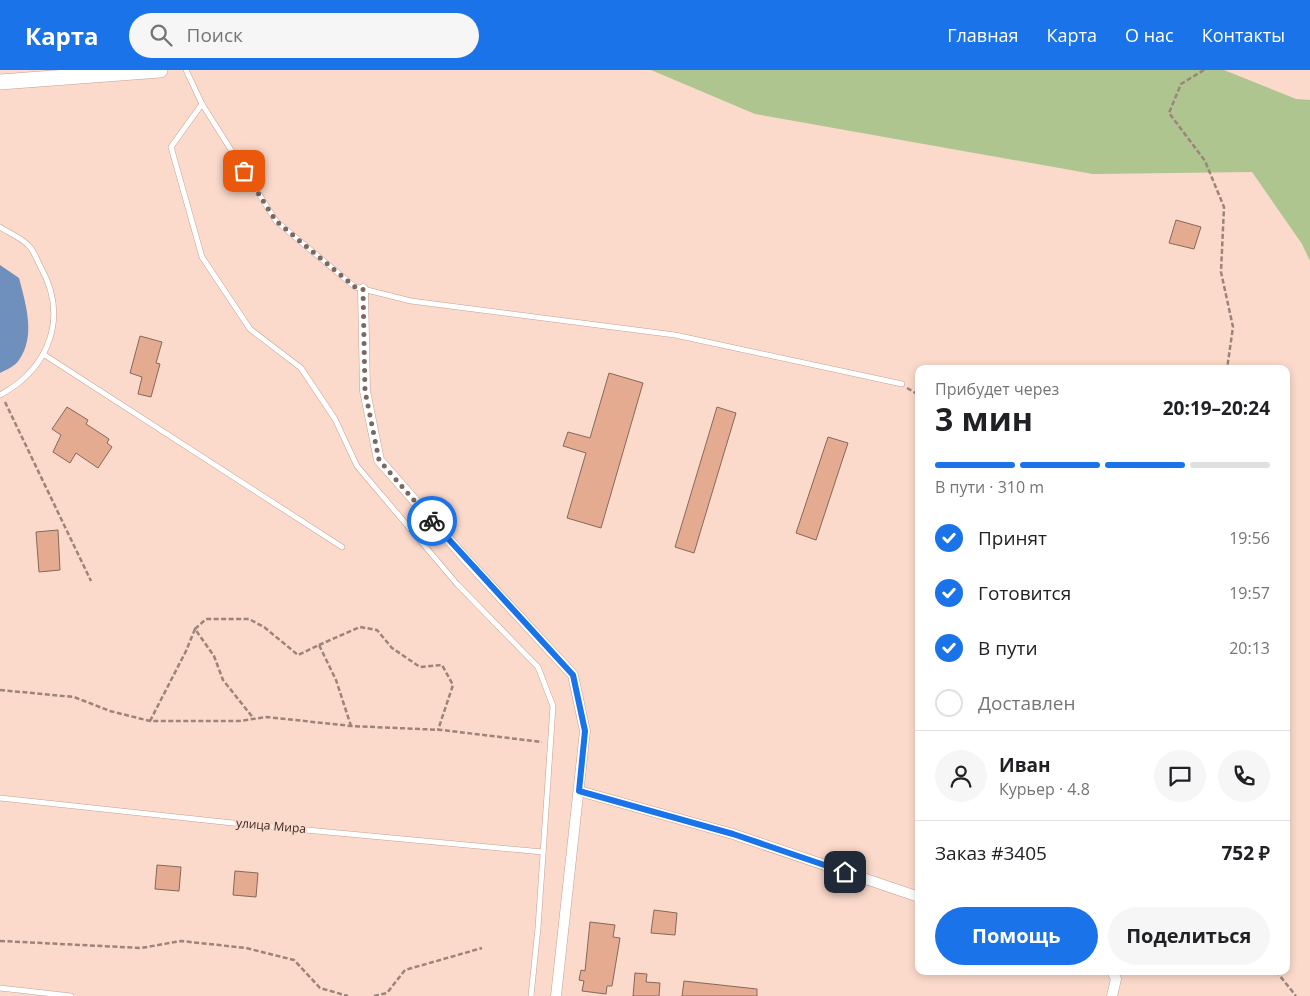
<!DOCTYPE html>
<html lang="ru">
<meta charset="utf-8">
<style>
body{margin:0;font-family:"Open Sans",sans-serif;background:#f6f6f6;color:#202124;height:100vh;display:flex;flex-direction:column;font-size:19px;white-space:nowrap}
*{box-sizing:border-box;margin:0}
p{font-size:16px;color:#757577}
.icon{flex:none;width:28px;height:28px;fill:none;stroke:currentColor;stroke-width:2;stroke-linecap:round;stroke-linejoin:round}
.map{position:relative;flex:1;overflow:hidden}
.side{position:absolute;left:915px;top:295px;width:375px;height:610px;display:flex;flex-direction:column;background:#fff;border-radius:10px;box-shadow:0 2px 8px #0003}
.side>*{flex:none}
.pin{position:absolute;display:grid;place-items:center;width:42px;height:42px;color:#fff;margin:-21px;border-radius:10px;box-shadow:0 2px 8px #0006}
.courier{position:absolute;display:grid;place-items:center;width:50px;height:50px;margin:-25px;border:4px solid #1a73e8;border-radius:50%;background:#fff;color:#222;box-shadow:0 1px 6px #0007}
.head em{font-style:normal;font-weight:700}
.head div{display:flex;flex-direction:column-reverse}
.head{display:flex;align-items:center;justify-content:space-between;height:85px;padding:0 20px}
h1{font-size:32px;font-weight:700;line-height:38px}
.bar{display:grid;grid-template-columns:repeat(4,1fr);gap:8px 5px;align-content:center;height:60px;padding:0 20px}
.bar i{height:6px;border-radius:4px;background:#e0e0e0}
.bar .current{background:#1a73e8}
.bar p{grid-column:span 4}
.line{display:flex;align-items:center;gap:12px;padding:0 20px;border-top:1px solid #e0e0e0}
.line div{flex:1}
.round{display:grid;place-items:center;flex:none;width:52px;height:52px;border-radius:26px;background:#f6f6f6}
ol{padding:0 20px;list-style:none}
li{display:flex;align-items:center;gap:15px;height:55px}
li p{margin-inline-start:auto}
li .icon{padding:5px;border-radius:50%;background:#1a73e8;color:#fff;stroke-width:4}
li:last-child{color:#757577}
li i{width:28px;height:28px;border:2px solid #e0e0e0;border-radius:50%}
.button{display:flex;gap:10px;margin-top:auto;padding:10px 20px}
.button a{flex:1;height:58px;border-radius:30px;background:#1a73e8;color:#fff;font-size:20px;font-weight:700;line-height:58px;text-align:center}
.button a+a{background:#f6f6f6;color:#202124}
header{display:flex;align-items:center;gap:30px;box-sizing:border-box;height:70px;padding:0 25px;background:#1a73e8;color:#fff}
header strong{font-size:24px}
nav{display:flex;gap:28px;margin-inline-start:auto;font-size:18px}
.search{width:350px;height:45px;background:#f6f6f6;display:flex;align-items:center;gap:12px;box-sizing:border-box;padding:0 18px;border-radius:28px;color:#757577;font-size:19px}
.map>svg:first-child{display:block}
.green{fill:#aec590}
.water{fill:#6f90bd}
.building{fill:#e5ab91;stroke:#85685b}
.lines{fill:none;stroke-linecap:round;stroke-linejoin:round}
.lane-casing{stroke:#c2a295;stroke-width:6}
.street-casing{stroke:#c2a295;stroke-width:11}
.secondary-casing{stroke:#c2a295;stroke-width:16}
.path{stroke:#9c847a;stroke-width:2.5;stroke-dasharray:5 2.5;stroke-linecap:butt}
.lane{stroke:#fff;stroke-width:5}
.street{stroke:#fff;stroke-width:10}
.secondary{stroke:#fff;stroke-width:15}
.done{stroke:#7c6860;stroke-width:5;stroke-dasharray:0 9}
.route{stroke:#1a73e8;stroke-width:6}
.labels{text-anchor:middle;stroke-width:4;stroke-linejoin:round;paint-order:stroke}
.street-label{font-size:12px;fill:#382b26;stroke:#fbdacb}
</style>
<header>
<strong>Карта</strong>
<div class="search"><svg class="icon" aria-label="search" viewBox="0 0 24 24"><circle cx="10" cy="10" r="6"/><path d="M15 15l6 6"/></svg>Поиск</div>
<nav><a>Главная</a><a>Карта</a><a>О нас</a><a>Контакты</a></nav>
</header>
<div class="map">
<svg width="1310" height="926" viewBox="0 0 1310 926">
<rect width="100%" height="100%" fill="#fbdacb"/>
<!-- green -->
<path class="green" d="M651 0H1224L1296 29 1310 30V191L1302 174 1252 102 1093 104 755 44Z"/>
<!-- water -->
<path class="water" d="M0 195 19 208C26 235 36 266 19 290 15 296 6 300 0 303Z"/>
<!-- building -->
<g class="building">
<path d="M1176 150 1201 157 1194 179 1169 173Z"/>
<path d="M140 266 162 272 156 293 160 294 151 327 138 324 142 307 130 303Z"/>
<path d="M609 303 643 313 601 458 567 448 586 383 563 376 568 362 590 368Z"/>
<path d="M67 337 88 350 86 354 109 369 107 373 112 377 98 398 76 383 70 393 53 382 61 365 52 359Z"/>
<path d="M717 337 736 343 694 483 675 477Z"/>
<path d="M828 367 848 373 816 470 796 463Z"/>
<path d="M58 460 60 500 39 502 36 462Z"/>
<path d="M157 795 181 797 179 821 155 819Z"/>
<path d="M235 801 258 803 256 827 233 825Z"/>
<path d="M654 840 677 843 675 865 651 863Z"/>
<path d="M590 852 615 855 613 867 620 868 612 916H607L606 924 582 921 584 911 579 910 581 900 585 901Z"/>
<path d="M635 903 647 904 646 912 660 913 659 926H633Z"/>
<path d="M684 911 757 919V926H682Z"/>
</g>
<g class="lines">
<!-- lane casing -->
<g class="lane-casing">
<g id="lane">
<path d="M186 0 202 34 276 151 355 217 411 231 675 265 902 314"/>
<path d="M202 34 171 77 202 187 250 259 301 298 335 349 357 396 457 514 538 597 553 636 538 858 531 926"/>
<path d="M0 157C9 163 22 168 29 176 34 181 37 190 40 196 69 246 50 298 0 325"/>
<path d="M43 284 342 477"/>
<path d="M0 728 242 754 543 782"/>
<path d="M0 918 71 926"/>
</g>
</g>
<!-- street casing -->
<g class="street-casing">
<g id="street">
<path d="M363 219 365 321 379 390 464 487 573 605 585 661 556 926"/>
<path d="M579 721 733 764 919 827"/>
<path d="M1112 901 1116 909 1112 926"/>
</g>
</g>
<!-- secondary casing -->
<g class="secondary-casing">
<path id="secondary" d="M0 12 160 0"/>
</g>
<!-- path -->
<g class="path">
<path d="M1204 0 1181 14 1169 43 1205 91 1224 137 1221 202 1233 257 1227 299"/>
<path d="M907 318 919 325"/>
<path d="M5 332 91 511"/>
<path d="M195 559 206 549H249L264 557 298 585 319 575 336 610 351 656"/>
<path d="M319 575 360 557 377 560 392 578 420 597 442 595 453 615 438 660"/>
<path d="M0 620 74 627 110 641 150 651H239L267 647 351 656 442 660 542 672"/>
<path d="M150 651 186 581 195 559 214 586 223 610 254 649"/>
<path d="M0 871 141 878 181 871 246 878 294 890 320 918 348 926"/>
<path d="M1276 901 1296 926"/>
<path d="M374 926 387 923 405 900 482 878"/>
</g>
<!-- lane -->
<use href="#lane" class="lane"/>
<!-- street -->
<use href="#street" class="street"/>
<!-- secondary -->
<use href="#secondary" class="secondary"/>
</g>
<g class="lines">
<!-- done -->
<path class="done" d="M244 101 276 151 355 217 363 219 365 321 379 390 432 451"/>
<!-- route -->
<path class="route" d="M432 451 573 605 585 661 579 721 733 764 845 802"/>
</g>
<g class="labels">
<!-- street labels -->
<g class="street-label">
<text transform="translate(271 756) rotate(5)" y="4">улица Мира</text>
</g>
</g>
</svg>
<div class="pin" style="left:244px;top:101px;background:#ea580c"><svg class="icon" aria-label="bag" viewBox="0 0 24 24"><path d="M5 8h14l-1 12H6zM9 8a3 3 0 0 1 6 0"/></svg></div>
<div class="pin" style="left:845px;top:802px;background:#1f2937"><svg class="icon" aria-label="home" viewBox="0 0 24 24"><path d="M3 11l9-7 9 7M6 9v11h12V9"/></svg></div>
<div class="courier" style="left:432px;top:451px"><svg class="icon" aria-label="bike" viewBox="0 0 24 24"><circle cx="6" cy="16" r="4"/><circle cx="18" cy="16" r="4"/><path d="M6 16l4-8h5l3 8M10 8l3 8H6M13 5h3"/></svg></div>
<section class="side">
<div class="head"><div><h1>3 мин</h1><p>Прибудет через</p></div><em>20:19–20:24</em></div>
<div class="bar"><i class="current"></i><i class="current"></i><i class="current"></i><i></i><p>В пути · 310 m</p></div>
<ol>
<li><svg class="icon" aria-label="check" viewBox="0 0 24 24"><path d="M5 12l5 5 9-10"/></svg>Принят<p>19:56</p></li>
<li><svg class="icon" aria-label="check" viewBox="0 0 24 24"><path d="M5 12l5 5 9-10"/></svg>Готовится<p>19:57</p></li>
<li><svg class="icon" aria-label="check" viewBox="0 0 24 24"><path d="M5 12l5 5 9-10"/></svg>В пути<p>20:13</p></li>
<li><i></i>Доставлен</li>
</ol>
<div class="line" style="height:90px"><a class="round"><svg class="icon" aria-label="person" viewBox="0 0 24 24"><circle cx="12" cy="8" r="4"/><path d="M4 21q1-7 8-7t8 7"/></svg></a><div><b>Иван</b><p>Курьер · 4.8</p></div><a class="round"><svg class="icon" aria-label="chat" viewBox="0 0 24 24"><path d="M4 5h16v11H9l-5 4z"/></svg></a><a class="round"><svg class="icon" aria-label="phone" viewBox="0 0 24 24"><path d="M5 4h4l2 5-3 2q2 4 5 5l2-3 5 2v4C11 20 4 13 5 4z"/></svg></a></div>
<div class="line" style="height:65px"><div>Заказ #3405</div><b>752 ₽</b></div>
<div class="button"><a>Помощь</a><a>Поделиться</a></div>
</section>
</div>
